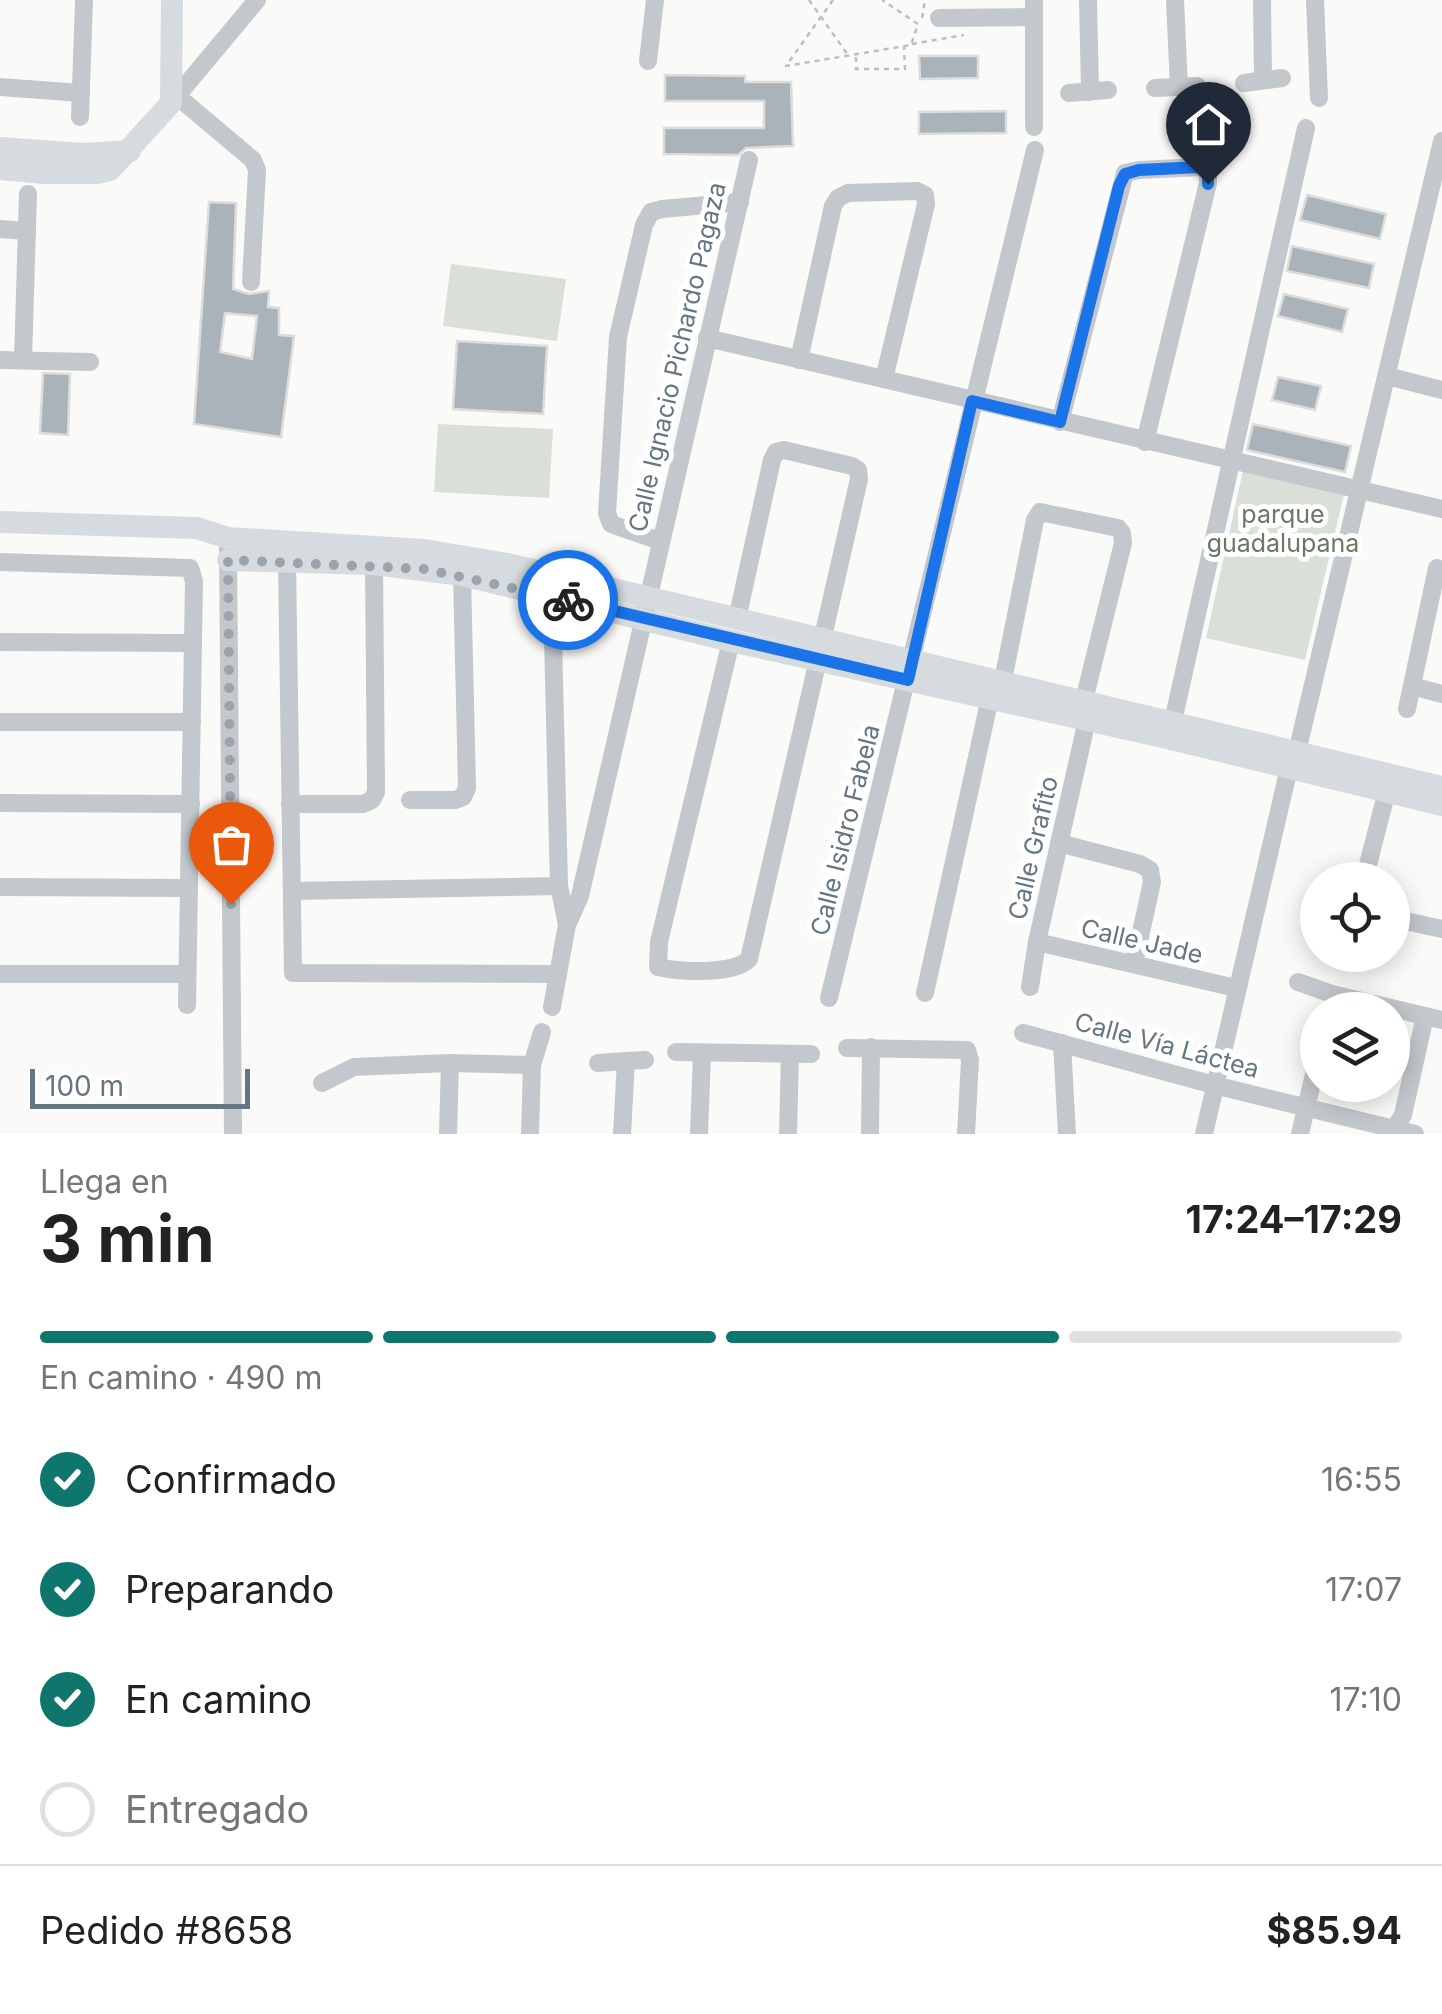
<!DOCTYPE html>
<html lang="es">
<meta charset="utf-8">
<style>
body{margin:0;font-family:Inter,sans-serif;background:#f6f6f6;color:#222;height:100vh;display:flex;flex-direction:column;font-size:38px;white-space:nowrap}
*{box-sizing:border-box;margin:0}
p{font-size:32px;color:#767676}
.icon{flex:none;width:55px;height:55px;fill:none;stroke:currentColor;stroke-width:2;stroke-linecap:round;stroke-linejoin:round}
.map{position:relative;height:1134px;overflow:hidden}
.side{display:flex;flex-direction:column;background:#fff;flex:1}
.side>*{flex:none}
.fabs{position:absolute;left:1300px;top:862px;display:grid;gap:20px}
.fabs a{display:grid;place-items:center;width:110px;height:110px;border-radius:50%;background:#fff;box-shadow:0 5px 25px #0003;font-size:50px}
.scale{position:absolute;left:30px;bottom:25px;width:220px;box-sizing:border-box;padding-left:10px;border:5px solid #657683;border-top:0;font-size:28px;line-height:35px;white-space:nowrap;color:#657683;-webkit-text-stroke:8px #fff;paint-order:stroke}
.pin{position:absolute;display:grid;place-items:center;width:85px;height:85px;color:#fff;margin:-102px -42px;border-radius:50% 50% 50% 0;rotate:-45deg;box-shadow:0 0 10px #0007}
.pin .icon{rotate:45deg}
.courier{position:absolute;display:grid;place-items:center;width:100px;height:100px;margin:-50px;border:8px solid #1a73e8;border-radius:50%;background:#fff;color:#222;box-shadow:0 2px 12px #0007}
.headline em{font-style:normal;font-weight:700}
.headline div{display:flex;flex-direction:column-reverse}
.headline{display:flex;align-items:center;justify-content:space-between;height:170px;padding:0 40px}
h1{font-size:65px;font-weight:700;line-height:75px}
.bar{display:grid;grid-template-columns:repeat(4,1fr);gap:15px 10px;align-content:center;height:120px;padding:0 40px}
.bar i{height:12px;border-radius:8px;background:#e0e0e0}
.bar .active{background:#0f766e}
.bar p{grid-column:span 4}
.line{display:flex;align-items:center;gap:25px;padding:0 40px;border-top:2px solid #e0e0e0}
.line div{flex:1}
ol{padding:0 40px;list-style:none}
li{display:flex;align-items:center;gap:30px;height:110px}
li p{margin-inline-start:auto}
li .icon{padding:10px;border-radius:50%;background:#0f766e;color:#fff;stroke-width:4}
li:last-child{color:#767676}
li i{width:55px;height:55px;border:5px solid #e0e0e0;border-radius:50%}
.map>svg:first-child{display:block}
.green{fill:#dadfd7}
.building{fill:#aab3b9;stroke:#dcdcda;stroke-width:2.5;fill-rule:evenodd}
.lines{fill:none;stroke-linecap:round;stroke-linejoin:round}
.path{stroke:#bbbfc2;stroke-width:2.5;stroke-dasharray:5 5;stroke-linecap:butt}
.minor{stroke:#c3c8cc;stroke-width:18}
.major{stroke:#d6dbdf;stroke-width:22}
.done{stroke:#99a4ac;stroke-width:10;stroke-dasharray:0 18}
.route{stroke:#1a73e8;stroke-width:12}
.labels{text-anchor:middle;stroke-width:10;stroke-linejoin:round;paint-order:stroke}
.street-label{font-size:25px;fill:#657683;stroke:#fff}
.park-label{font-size:25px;fill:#687a64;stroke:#fff}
</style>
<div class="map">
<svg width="1442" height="1134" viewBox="0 0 1442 1134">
<rect width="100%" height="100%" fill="#fafaf8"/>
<!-- green -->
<g class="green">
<path d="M451 264 566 279 557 341 443 326Z"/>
<path d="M438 424 553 429 549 498 434 492Z"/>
<path d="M1244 466 1345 490 1305 660 1206 638Z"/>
</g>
<!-- building -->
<g class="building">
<path d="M919 56H978V78L920 79Z"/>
<path d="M665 75 745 76V82H791L793 146 746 148 738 155 664 154V128H764V101H665Z"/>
<path d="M1006 111V133L919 134V112Z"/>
<path d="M1307 195 1386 214 1380 239 1300 220Z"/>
<path d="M209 202 236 203 233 289 249 294 269 291 268 307 279 308V335L294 336 281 437 194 424ZM225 313 257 316 252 359 220 352Z"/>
<path d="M1292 246 1374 264 1369 288 1287 271Z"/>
<path d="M1284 294 1348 309 1342 332 1278 316Z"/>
<path d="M457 341 547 346 543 414 453 409Z"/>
<path d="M43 373 70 374 68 435 40 433Z"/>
<path d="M1278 377 1321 386 1315 410 1272 400Z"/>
<path d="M1253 424 1351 446 1345 472 1247 450Z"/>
</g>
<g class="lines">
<!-- path -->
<g class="path">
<path d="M809 0 848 55"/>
<path d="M833 0 786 66 911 45 918 24 882 0"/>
<path d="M922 18 925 0"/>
<path d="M912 44 964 35"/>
<path d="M856 57V69H905L904 47"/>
</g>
<!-- minor -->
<g class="minor">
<path d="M1034 0V127"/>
<path d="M1088 0 1090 92"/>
<path d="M1175 0 1179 87"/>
<path d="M1262 0 1263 80"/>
<path d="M1315 0 1319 98"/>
<path d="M939 18 1034 17"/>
<path d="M648 61 655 0"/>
<path d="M1244 83 1282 78"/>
<path d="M0 87 81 93"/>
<path d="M1155 88 1197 86"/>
<path d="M1069 93 1108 90"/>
<path d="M177 96 253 160 257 170 251 282"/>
<path d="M171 103 257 0"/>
<path d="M80 117 84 0"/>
<path d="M0 229 27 231"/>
<path d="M707 338 1442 509"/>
<path d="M0 360 90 362"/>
<path d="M23 360 28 194"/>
<path d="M799 360 833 206 838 198 848 193 917 191 925 195 926 204 884 379"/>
<path d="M1387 376 1442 390"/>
<path d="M1060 422 1125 173 1139 170 1200 167 1208 172V183L1145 442"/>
<path d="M660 541 611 524 607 513 618 337 644 225 651 212 662 209 740 202"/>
<path d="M228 549 233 1134"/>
<path d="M287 561 293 973 558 974"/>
<path d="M0 562 190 568 194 581 187 1005"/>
<path d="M552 596 559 886 567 925"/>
<path d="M737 619 772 460 776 452 784 450 852 466 858 470 859 479 822 641"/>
<path d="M731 641 659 942 658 967C679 972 734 975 749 959L818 660"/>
<path d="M0 642 192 643"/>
<path d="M1003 680 1035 520 1040 512 1118 528 1122 533 1123 543 1084 700"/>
<path d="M1412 686 1442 694"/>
<path d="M1407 709 1437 568"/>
<path d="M1173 721 1306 128"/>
<path d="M0 722H192"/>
<path d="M1297 752 1442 141"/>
<path d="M410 800H455L463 797 467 788 462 575"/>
<path d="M0 803 191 804"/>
<path d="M290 804H363L372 800 376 792 374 564"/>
<path d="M1059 843 1140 864 1150 870 1152 882 1134 964"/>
<path d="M1364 880 1387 791"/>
<path d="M0 887 189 888"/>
<path d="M292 891 559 886"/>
<path d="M1392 918 1442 929"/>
<path d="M1037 942 1236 988"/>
<path d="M0 974H187"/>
<path d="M1298 982 1332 994 1442 1020"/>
<path d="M1030 987 1037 942 1087 720"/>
<path d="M925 993 990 698"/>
<path d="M829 998 1035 150"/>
<path d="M552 1007 567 925 580 896 749 160"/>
<path d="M1023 1033 1214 1085 1415 1134"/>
<path d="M1062 1043 1067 1134"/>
<path d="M847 1048 967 1050 970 1060 966 1134"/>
<path d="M676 1052 811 1054"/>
<path d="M598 1063 626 1061"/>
<path d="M322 1083 354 1067 450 1063 532 1065"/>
<path d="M448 1134 450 1063"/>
<path d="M530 1134 532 1065 542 1032"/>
<path d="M622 1134 626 1061 645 1060"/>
<path d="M699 1134 702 1053"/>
<path d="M788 1134 790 1054"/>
<path d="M870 1134 871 1047"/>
<path d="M1204 1134 1289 768"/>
<path d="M1300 1134 1318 1057"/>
<path d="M1391 1134 1403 1115 1425 1016"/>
</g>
<!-- major -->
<g class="major">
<path d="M0 148 84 154 130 151"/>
<path d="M0 169 44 173H97L110 170 171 103 172 0"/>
<path d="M0 522 197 528 228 538 424 550 508 564 1442 787"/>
<path d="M228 560 374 564 462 575 731 641 1163 737 1442 805"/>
</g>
</g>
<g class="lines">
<!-- done -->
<path class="done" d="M231 904 228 560 424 569 568 600"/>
<!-- route -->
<path class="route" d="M568 600 908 680 972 401 1060 422 1119 186 1125 174 1139 170 1200 167 1208 172V184"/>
</g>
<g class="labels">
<!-- street labels -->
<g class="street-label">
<text transform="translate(677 357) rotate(-77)" y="9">Calle Ignacio Pichardo Pagaza</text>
<text transform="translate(845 830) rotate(-76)" y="9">Calle Isidro Fabela</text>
<text transform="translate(1033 848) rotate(-77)" y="9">Calle Grafito</text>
<text transform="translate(1142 941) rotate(13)" y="9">Calle Jade</text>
<text transform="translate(1167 1045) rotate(15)" y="9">Calle Vía Láctea</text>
</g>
<!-- park labels -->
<g class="park-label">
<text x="1283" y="523">parque<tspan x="1283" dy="29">guadalupana</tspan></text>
</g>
</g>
</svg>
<div class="fabs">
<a><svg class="icon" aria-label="locate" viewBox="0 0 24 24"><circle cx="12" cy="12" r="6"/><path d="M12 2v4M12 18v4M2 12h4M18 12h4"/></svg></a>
<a><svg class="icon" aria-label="layers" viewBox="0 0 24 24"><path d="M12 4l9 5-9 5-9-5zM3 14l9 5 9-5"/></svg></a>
</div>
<div class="scale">100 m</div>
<div class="pin" style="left:231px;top:904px;background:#ea580c"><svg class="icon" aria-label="bag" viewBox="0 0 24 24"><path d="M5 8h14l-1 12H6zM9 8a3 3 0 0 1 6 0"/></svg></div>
<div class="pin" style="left:1208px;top:184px;background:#1f2937"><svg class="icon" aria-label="home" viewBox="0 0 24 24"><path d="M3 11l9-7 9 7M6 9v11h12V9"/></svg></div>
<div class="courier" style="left:568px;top:600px"><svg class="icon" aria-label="bike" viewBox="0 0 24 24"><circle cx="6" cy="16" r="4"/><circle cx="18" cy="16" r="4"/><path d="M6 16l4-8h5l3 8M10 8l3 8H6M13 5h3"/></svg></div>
</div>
<section class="side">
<div class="headline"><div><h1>3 min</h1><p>Llega en</p></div><em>17:24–17:29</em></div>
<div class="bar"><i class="active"></i><i class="active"></i><i class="active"></i><i></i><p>En camino · 490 m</p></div>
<ol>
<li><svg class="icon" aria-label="check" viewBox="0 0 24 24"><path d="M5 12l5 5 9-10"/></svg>Confirmado<p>16:55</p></li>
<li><svg class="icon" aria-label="check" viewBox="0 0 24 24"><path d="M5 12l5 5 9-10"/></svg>Preparando<p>17:07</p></li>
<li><svg class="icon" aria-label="check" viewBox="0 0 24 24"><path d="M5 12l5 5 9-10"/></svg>En camino<p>17:10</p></li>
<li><i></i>Entregado</li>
</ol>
<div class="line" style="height:130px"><div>Pedido #8658</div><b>$85.94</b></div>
</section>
